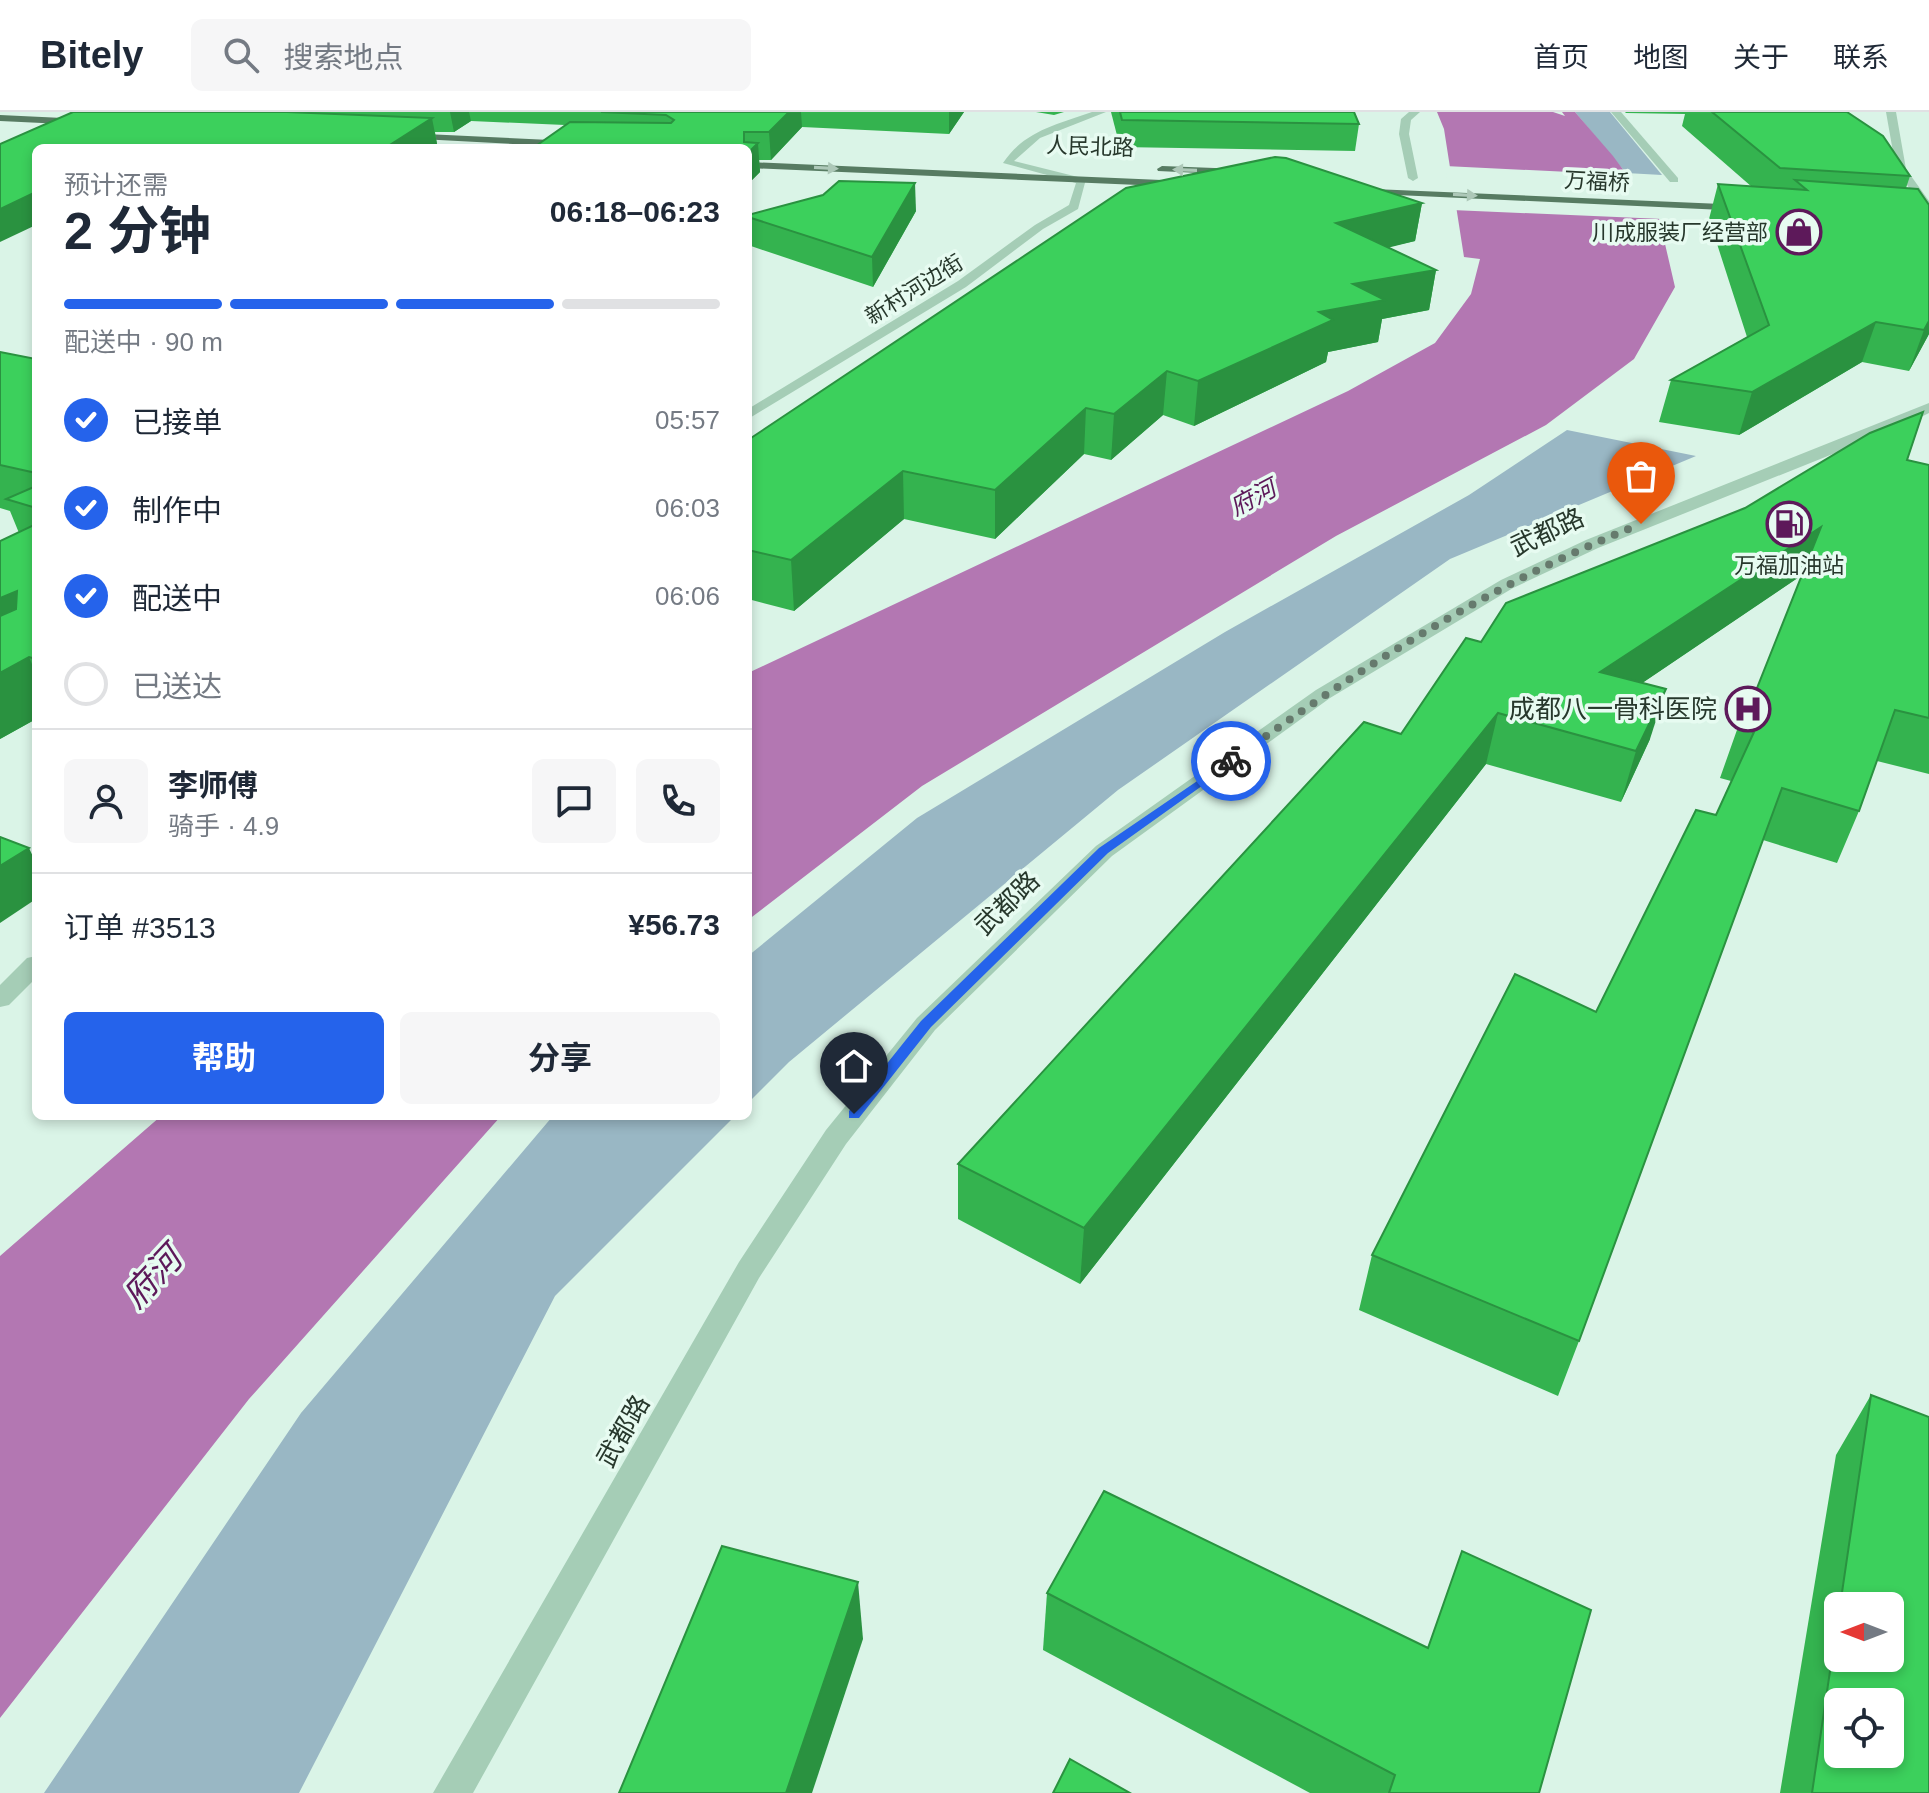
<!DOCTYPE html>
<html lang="zh">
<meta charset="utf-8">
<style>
body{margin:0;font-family:Helvetica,"Noto Sans SC",sans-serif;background:#f6f6f7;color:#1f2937;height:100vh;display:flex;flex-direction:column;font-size:30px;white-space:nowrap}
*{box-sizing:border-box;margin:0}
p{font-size:26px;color:#747a83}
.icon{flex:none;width:44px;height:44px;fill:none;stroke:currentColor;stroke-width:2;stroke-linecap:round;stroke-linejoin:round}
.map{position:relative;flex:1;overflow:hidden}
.drawer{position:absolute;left:32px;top:32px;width:720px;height:976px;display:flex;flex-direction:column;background:#fff;border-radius:12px;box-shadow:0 4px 12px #0003}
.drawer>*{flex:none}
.needle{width:52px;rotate:270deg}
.fabs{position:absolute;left:1824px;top:1480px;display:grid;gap:16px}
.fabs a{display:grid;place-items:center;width:80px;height:80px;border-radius:12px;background:#fff;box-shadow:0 4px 12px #0003;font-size:40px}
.pin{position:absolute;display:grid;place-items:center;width:68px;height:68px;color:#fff;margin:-82px -34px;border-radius:50% 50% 50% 0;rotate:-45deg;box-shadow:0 0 8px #0007}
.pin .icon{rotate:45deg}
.courier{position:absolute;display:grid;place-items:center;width:80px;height:80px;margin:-40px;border:6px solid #2563eb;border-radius:50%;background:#fff;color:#222;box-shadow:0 2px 10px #0007}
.head em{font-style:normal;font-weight:700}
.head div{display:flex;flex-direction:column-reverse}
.head{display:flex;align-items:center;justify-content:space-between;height:136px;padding:0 32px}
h1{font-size:52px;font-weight:700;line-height:60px}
.bar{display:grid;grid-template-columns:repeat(4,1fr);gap:12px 8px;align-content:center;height:96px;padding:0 32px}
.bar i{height:10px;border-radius:6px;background:#e0e1e3}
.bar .on{background:#2563eb}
.bar p{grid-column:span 4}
.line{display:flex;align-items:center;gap:20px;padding:0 32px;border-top:2px solid #e0e1e3}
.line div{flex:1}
.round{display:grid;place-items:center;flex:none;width:84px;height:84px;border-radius:12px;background:#f6f6f7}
ol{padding:0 32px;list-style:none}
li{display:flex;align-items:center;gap:24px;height:88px}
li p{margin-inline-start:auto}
li .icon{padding:8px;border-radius:50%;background:#2563eb;color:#fff;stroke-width:4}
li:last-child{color:#747a83}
li i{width:44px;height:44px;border:4px solid #e0e1e3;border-radius:50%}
.action{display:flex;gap:16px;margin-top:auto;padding:16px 32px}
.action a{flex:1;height:92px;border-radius:12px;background:#2563eb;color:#fff;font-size:32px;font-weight:700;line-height:92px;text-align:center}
.action a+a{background:#f6f6f7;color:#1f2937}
header{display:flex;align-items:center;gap:48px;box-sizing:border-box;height:112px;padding:0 40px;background:#fff;border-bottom:2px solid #e0e1e3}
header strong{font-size:38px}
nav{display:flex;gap:44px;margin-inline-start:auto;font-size:28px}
.search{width:560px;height:72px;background:#f6f6f7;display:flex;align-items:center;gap:20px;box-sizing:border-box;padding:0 28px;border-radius:12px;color:#747a83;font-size:30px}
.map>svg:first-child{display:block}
.green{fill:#99b7c4}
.water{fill:#b377b2}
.pier{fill:#daf4e7}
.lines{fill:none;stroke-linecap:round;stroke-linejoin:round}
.minor{fill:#a5cdb6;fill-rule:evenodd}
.major{fill:#577b62;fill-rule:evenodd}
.wall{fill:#34b34f;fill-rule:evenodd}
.shaded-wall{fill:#2a9240}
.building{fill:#3cd05c;stroke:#2a9240;stroke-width:2;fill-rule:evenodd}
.oneway{fill:#adc8b8}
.route{fill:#2563eb}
.done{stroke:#667a6d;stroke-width:8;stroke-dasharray:0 14.4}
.labels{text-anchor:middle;stroke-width:7;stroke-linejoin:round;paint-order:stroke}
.far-street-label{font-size:22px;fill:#27382c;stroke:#e7fbf1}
.far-poi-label{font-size:22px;fill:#27382c;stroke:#e7fbf1;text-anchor:end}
.far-water-label{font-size:24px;font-style:italic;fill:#5d195a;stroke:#e7fbf1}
.street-label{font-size:26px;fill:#27382c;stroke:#e7fbf1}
.poi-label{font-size:26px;fill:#27382c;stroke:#e7fbf1;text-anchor:end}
.near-water-label{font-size:34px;font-style:italic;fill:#5d195a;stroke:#e7fbf1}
</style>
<header>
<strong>Bitely</strong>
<div class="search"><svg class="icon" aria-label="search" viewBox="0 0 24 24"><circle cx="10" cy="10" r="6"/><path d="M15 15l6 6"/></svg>搜索地点</div>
<nav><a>首页</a><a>地图</a><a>关于</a><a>联系</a></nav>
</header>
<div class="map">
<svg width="1929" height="1681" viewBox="0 0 1929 1681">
<rect width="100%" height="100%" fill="#daf4e7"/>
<!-- green -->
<g class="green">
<path d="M1575 0H1610L1662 63 1626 61Z"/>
<path d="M1567 318 1696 344 1450 447 1118 678 789 950 748 991V844L917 706 1225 520 1469 383Z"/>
<path d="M735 1004 555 1184 299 1681H44L301 1301 552 1005Z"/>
</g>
<!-- water -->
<g class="water">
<path d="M1437 0H1553L1565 4 1562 0H1575L1613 44 1659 106 1675 175 1634 247 1546 313 1336 424 922 674 748 808V561L1348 279 1435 231 1471 182 1480 147 1464 145 1444 17Z"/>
<path d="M161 1004H501L249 1287 0 1606V1144Z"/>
</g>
<!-- pier -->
<path class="pier" d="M1445 54 1631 63 1663 107 1452 98Z"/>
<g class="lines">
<!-- minor -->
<g class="minor">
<path d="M1092 0H1106L1040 26 1014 49 1086 67 1078 97 1043 117 966 175 748 307V297L958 169 1035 113 1069 93 1076 71 1003 51C1024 19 1058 12 1092 0Z"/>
<path d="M1409 0H1420L1411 8 1409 22 1418 66 1413 69 1408 66 1399 22 1401 7Z"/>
<path d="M1611 0H1621L1678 66V70H1670Z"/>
<path d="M1886 0H1896L1906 57 1929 89V100L1925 99 1896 57Z"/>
<path d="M1929 291V301L1905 313 1598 436 1513 476 1330 586 1112 744 935 918 846 1032 759 1166 473 1681H433L739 1150 826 1018 917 906 1096 734 1316 578 1501 468 1586 428Z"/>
<path d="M36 844V866L9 893 0 895V873L27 846Z"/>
</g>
<!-- major -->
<g class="major">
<path d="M0 3 84 7 89 10 84 13 0 9Z"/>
<path d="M404 21 571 29 576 32 571 35 401 26Z"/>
<path d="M748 50 1185 69 1190 72 1185 75 748 56Z"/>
<path d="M1162 54 1241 57 1246 60 1241 63 1158 59 1157 57Z"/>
<path d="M1350 76 1745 93 1751 96 1745 99 1354 81 1350 80Z"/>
</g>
</g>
<!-- wall -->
<g class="wall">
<path d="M73 0H964L949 22 802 15 771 48H759L760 60 748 72V36L565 13 471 9 454 20H435L437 32 431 36H36Z"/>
<path d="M1036 0H1064L1054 3Z"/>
<path d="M1111 0H1354L1359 12 1355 39 1120 35Z"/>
<path d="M1625 0H1847L1910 64 1906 76 1929 222 1909 259 1862 250 1739 323 1659 310 1671 268 1747 225 1709 107 1718 72 1752 75 1682 14 1685 2 1626 1Z"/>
<path d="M1422 91 1415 129 1388 135 1436 158 1429 198 1382 207 1378 230 1328 240 1326 250 1194 314 1163 303 1111 348 1084 342 995 427 904 407 794 499 748 487V328Z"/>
<path d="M916 99 873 175 748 133V103Z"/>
<path d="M0 240 36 247V607L0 627 19 421 10 399 0 396Z"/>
<path d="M1907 348 1929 353V662L1877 649 1859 699 1837 751 1763 728 1579 1229 1558 1284 1359 1198 1372 1143 1596 900 1716 703 1731 669 1720 666 1738 615 1757 576 1802 463 1642 571 1650 627 1621 690 1486 652 1080 1172 958 1107V1052L1401 622 1481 530Z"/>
<path d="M1871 1283 1929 1681H1780L1836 1343ZM1838 1494H1890L1838 1546Z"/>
<path d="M1047 1481 1539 1681H1310L1043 1538Z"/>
</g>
<!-- shaded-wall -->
<g class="shaded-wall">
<path d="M450 0H469L471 9 454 20Z"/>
<path d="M789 0H801L802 15 771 48 769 20Z"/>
<path d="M949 0H964L949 22Z"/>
<path d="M432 6 437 32 431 36H385Z"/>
<path d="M758 31 760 60 748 72V41Z"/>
<path d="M915 71 916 99 873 175 872 145Z"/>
<path d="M36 80V113L0 130V97Z"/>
<path d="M1422 91 1415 129 1331 150 1336 111Z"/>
<path d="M1436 158 1429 198 1382 207 1378 230 1328 240 1326 250 1194 314 1198 269 1319 200 1353 172Z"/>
<path d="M1929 209V222L1909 259 1924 218Z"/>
<path d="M1876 210 1862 250 1739 323 1752 280Z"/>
<path d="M1167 259 1163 303 1111 348 1114 302Z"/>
<path d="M1086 296 1084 342 995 427V378Z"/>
<path d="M903 359 904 407 794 499 791 448Z"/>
<path d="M1821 415 1805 461 1586 609 1600 560Z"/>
<path d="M17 479 36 525 0 547V486Z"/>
<path d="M29 545 36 562V607L0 627V561Z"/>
<path d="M1666 577 1650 627 1621 690 1636 639Z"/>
<path d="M1498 601 1486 652 1080 1172 1084 1116Z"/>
<path d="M29 736 36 751V787L0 811V754Z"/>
<path d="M858 1470 863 1527 812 1681H786Z"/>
</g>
<!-- building -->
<g class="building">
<path d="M73 0H287L432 6 385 36H36V80L0 97V32Z"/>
<path d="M601 0H789L769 20H744V30L758 31 748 41V36H533L570 10 671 11 674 8 666 3Z"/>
<path d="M1120 0H1354L1359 12 1122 8Z"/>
<path d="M1712 0H1847L1883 24 1910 64 1780 56Z"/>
<path d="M1275 45 1286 46 1422 91 1336 111 1436 158 1353 172 1385 188 1319 200 1333 208 1198 269 1167 259 1114 302 1086 296 995 378 903 359 791 448 748 438V328L1126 76Z"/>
<path d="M1795 68 1918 77 1929 93V209L1924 218 1876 210 1752 280 1671 268 1769 213 1718 72 1807 78Z"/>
<path d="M839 69 915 71 872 145 748 105V103L823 83Z"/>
<path d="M0 240 36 247V361L0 353Z"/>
<path d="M1923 300 1907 348 1929 353V606L1895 598 1859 699 1782 676 1579 1229 1372 1143 1515 862 1596 900 1696 698 1716 703 1754 620 1738 615 1757 576 1821 415 1600 560 1666 577 1636 639 1498 601 1084 1116 958 1052 1364 610 1401 622 1466 526 1481 530 1506 491 1745 396 1870 321Z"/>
<path d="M36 374V396L6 387Z"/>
<path d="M36 412V547L29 545 0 561V504L16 497 17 479 0 486V429Z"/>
<path d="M0 725 29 736 0 754Z"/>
<path d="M1871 1283 1929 1305V1681H1812L1838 1505V1546H1890V1494H1840ZM1838 1590H1890V1642H1838Z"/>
<path d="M1104 1379 1428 1536 1462 1439 1591 1498 1539 1681H1389L1395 1663 1047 1481Z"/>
<path d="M722 1434 858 1470 786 1681H619Z"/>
<path d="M1070 1647 1130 1681H1053Z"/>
</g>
<!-- one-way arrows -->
<defs><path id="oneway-solid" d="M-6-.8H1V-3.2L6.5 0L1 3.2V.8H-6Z" transform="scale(2)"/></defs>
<g class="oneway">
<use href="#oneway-solid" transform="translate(826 56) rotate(3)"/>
<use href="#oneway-solid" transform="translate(1185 58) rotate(-178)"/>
<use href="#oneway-solid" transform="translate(1465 83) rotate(3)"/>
</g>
<!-- route -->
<path class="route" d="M1231 646 1234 647V651L1108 741 931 915 859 1006H849V999L921 909 1099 736Z"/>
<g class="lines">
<!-- done -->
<path class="done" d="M1231 649C1360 556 1492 471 1641 412"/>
</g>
<!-- icons -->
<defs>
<g id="shop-ring" transform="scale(2.3)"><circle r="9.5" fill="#e7fbf1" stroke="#5d195a" stroke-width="1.5"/><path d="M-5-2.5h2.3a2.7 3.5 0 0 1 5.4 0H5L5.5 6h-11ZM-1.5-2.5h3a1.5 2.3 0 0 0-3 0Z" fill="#5d195a"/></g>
<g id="fuel-ring" transform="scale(2.3)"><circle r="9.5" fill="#e7fbf1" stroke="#5d195a" stroke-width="1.5"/><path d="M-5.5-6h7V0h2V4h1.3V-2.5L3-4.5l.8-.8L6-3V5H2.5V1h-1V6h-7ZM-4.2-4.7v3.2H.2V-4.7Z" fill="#5d195a"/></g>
<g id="hospital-ring" transform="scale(2.3)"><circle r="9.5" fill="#e7fbf1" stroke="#5d195a" stroke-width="1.5"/><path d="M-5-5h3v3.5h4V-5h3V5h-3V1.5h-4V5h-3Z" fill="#5d195a"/></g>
</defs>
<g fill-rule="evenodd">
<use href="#shop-ring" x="1799" y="120"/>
<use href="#fuel-ring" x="1789" y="412"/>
<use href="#hospital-ring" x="1748" y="597"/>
</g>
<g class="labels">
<!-- far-street labels -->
<g class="far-street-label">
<text transform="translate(1090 34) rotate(2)" y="8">人民北路</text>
<text transform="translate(1597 69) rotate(3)" y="8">万福桥</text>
<text transform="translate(914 177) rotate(-32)" y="8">新村河边街</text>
</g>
<!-- far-poi labels -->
<g class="far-poi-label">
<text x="1768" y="128">川成服装厂经营部</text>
<text x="1789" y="461" text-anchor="middle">万福加油站</text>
</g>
<!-- far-water labels -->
<g class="far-water-label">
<text transform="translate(1253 386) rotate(-28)" y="8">府河</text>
</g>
<!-- street labels -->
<g class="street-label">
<text transform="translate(1547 420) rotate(-25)" y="9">武都路</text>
<text transform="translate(1007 791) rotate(-44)" y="9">武都路</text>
<text transform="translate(623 1319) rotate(-60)" y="9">武都路</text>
</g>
<!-- poi labels -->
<g class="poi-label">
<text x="1717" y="606">成都八一骨科医院</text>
</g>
<!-- near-water labels -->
<g class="near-water-label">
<text transform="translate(152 1165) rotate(-47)" y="12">府河</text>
</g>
</g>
</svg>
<div class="fabs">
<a><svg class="needle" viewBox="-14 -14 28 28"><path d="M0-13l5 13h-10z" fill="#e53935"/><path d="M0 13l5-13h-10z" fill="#747a83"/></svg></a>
<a><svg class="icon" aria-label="locate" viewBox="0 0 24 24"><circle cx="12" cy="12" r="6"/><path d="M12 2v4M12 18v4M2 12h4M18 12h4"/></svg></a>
</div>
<div class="pin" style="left:1641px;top:412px;background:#ea580c"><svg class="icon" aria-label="bag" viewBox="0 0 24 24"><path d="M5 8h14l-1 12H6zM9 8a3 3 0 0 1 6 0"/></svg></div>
<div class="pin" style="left:854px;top:1002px;background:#1f2937"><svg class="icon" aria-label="home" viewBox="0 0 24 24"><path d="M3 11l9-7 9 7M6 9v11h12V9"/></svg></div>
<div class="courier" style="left:1231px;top:649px"><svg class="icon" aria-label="bike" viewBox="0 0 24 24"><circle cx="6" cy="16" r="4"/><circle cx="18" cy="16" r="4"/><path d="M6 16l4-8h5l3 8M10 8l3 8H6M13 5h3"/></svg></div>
<section class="drawer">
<div class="head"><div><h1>2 分钟</h1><p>预计还需</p></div><em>06:18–06:23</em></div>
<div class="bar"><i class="on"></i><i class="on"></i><i class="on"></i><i></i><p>配送中 · 90 m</p></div>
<ol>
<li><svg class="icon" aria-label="check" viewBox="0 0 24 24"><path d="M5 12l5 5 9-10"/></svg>已接单<p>05:57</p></li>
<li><svg class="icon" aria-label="check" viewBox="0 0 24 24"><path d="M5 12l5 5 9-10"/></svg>制作中<p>06:03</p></li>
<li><svg class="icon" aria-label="check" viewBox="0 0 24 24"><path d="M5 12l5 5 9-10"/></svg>配送中<p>06:06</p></li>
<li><i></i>已送达</li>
</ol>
<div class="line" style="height:144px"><a class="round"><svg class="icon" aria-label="person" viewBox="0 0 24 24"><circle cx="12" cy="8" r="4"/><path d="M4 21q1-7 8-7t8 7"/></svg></a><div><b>李师傅</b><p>骑手 · 4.9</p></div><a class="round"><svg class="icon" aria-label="chat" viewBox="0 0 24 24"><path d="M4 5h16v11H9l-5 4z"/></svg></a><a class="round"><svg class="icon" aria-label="phone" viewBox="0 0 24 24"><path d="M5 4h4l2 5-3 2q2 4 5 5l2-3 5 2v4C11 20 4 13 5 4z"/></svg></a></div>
<div class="line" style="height:104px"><div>订单 #3513</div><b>¥56.73</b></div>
<div class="action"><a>帮助</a><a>分享</a></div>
</section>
</div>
